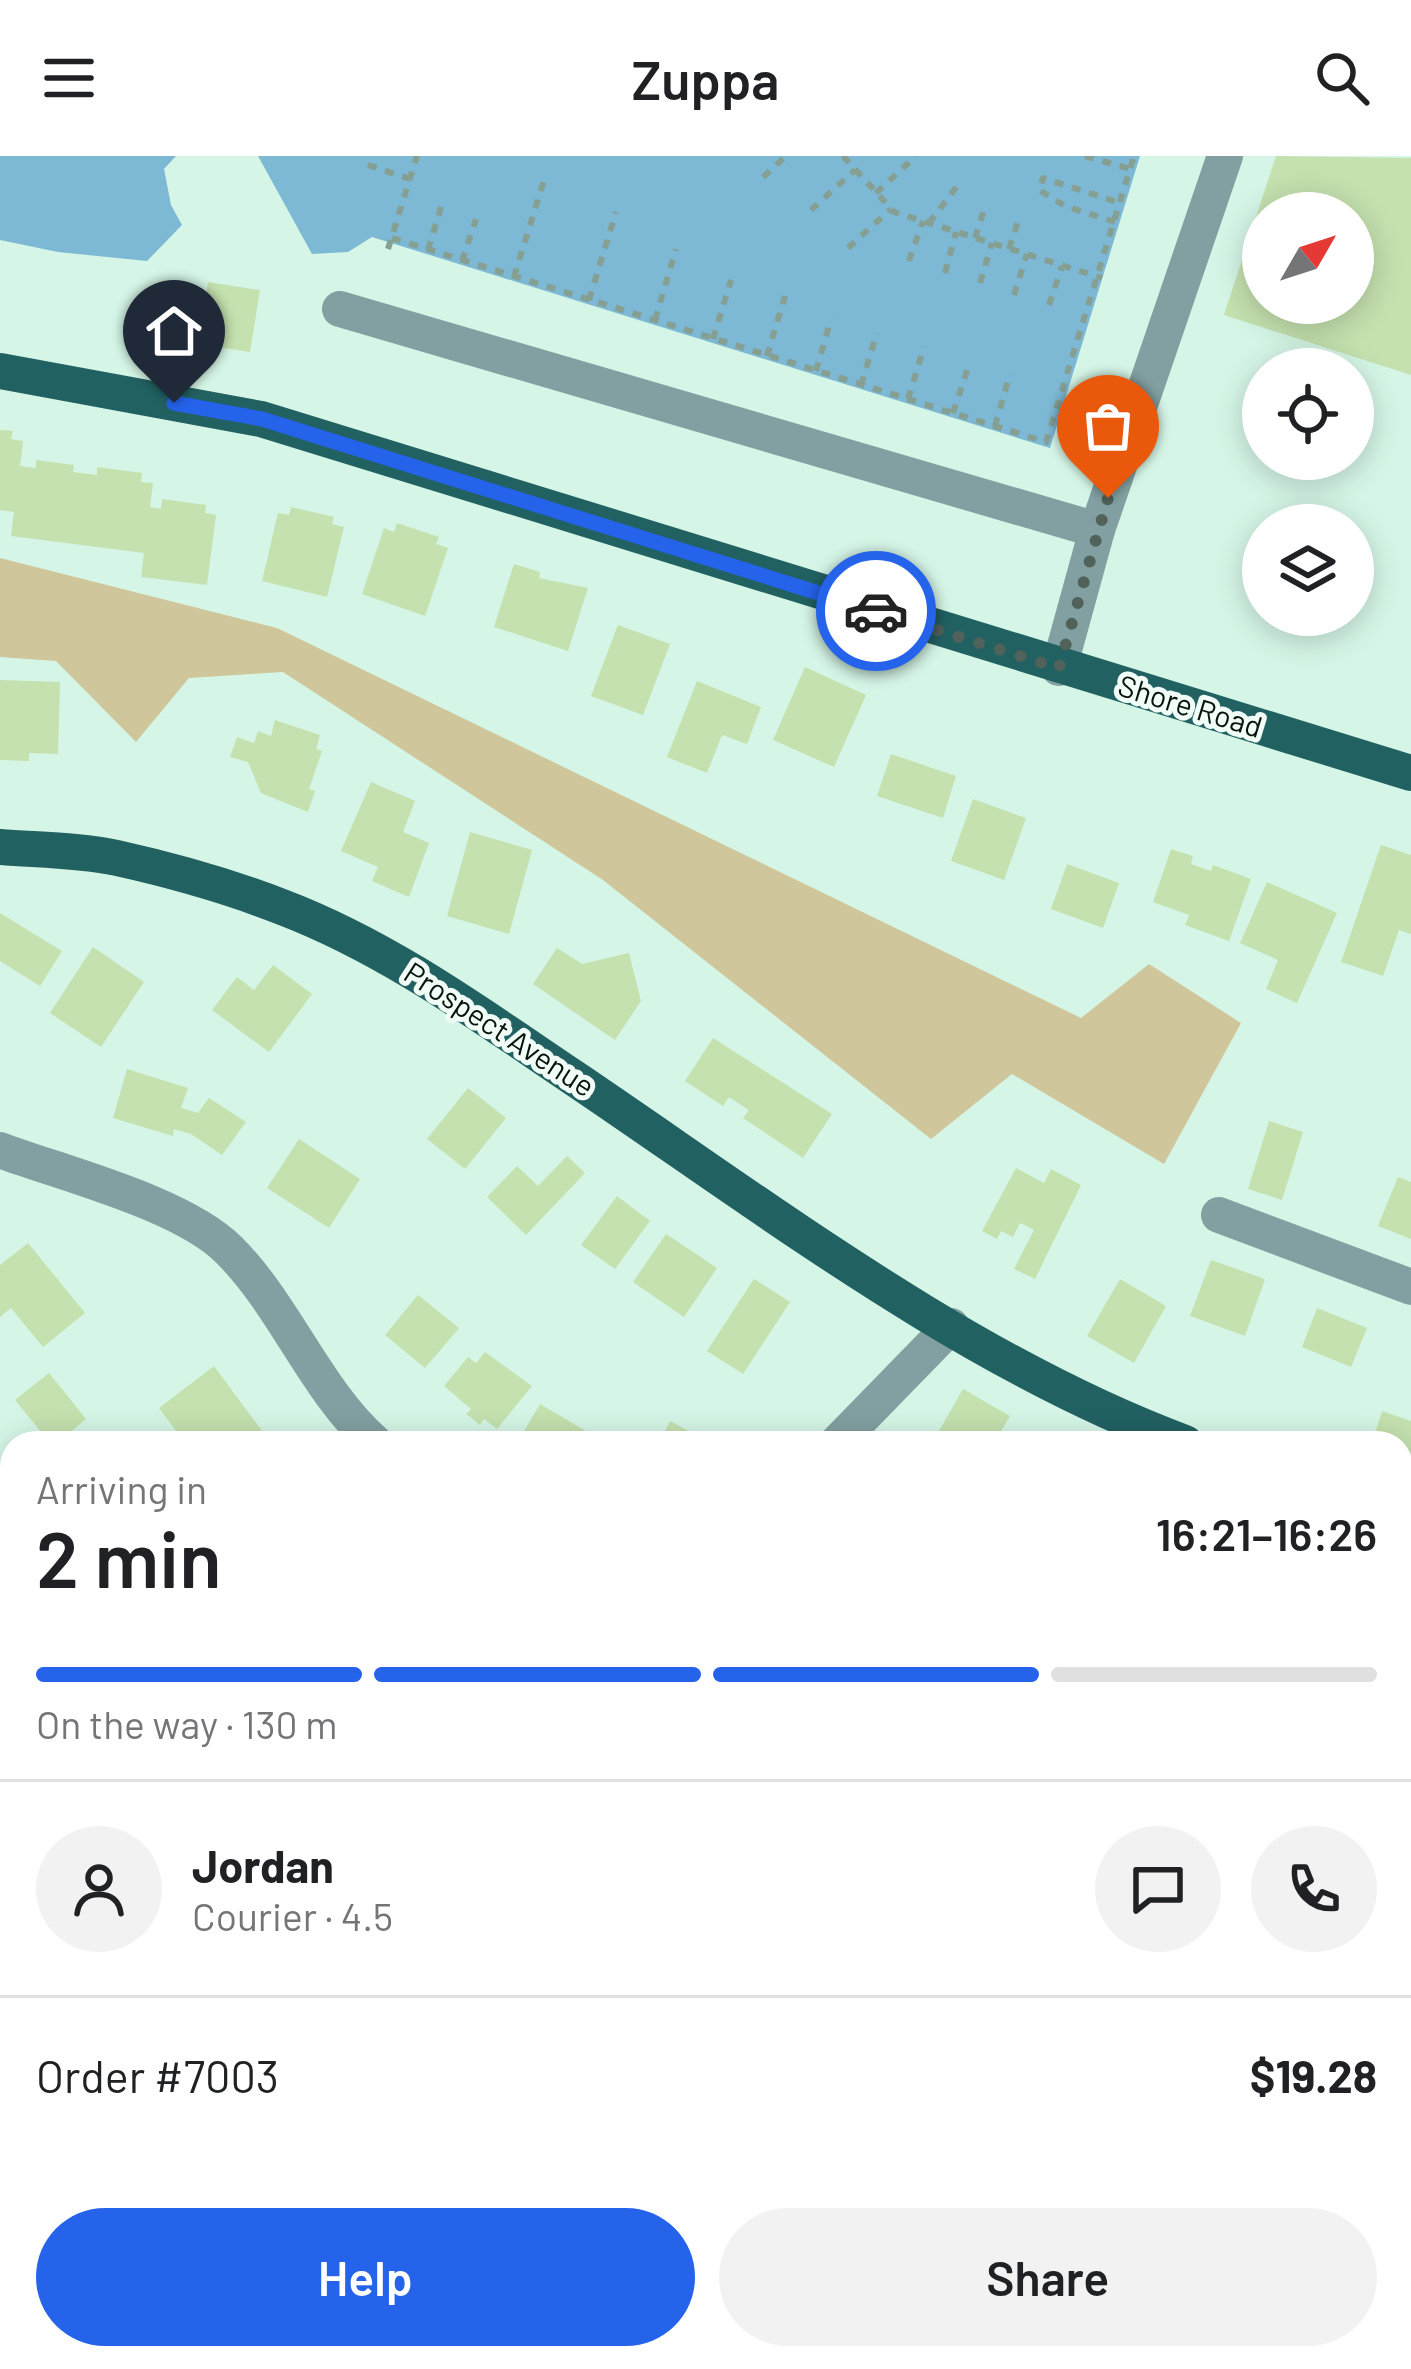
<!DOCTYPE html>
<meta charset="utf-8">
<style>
body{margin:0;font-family:Barlow,sans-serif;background:#f2f2f2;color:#202124;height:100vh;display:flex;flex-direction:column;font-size:45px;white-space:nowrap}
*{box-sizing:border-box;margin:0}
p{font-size:39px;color:#757577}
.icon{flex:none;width:66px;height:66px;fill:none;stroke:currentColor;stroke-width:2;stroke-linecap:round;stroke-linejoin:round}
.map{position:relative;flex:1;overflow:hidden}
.panel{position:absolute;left:0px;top:1275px;width:1413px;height:939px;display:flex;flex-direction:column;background:#fff;border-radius:36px 36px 0 0;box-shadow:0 6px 30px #0003}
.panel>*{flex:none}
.needle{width:78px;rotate:51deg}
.buttons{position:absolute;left:1242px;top:36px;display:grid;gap:24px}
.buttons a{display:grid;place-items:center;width:132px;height:132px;border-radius:50%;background:#fff;box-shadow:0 6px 30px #0003;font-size:60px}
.pin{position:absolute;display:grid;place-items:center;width:102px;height:102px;color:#fff;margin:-123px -51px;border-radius:50% 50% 50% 0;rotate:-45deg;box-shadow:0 0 12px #0007}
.pin .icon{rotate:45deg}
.courier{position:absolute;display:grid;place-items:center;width:120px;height:120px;margin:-60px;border:9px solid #2563eb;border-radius:50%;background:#fff;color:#222;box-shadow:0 3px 15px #0007}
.head em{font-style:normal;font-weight:600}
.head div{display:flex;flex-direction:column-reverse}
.head{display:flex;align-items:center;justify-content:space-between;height:204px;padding:0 36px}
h1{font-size:78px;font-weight:600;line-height:90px}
.bar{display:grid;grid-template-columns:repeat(4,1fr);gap:18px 12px;align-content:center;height:144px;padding:0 36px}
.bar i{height:15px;border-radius:9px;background:#e0e0e0}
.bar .selected{background:#2563eb}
.bar p{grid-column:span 4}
.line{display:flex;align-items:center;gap:30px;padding:0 36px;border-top:3px solid #e0e0e0}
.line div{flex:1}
.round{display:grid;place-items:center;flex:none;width:126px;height:126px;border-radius:63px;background:#f2f2f2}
.cta{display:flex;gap:24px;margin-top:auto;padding:24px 36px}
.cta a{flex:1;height:138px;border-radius:72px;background:#2563eb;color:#fff;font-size:48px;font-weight:600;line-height:138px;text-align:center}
.cta a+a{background:#f2f2f2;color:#202124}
header{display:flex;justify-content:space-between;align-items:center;height:156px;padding:0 36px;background:#fff;font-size:54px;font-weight:600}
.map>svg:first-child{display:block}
.green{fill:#cfc69b}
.water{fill:#7db8d5}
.building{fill:#c5e1af;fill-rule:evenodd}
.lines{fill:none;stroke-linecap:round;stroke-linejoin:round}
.path{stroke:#869f93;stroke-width:6;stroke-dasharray:9 9;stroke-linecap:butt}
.minor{stroke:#82a0a1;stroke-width:36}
.major{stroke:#226162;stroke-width:36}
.done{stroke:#50625a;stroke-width:12;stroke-dasharray:0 21.6}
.route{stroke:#2563eb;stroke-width:15}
.labels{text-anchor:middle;stroke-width:10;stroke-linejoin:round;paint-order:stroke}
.street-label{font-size:30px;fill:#08130e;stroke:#f1fef7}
</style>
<header><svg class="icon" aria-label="menu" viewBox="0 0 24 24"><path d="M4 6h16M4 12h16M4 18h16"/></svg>Zuppa<svg class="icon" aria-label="search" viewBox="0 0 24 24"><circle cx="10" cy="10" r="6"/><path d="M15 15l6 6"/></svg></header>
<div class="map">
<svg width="1411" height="2213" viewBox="0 0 1411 2213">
<rect width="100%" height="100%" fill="#d5f6e6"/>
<!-- green -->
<g class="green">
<path d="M0 402 277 472 1081 862 1149 808 1241 867 1164 1008 1012 918 931 983 603 724 283 516 189 522 136 586 56 505 0 501Z"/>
<path d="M1411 2055V2213H1398L1390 2202H1401V2071Z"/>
</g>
<!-- water -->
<g class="water">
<path d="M0 0H176L164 13 171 49 182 69 147 105 58 96 0 84Z"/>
<path d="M258 0H1140L1050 292 372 81 348 96 312 98Z"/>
</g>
<!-- building -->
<g class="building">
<path d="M1276 0 1411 2V219L1224 159ZM1263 57H1353V147H1263Z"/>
<path d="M208 126 260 134 250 196 198 188Z"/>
<path d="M0 274 13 275 11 283 23 285 20 310 36 312V304L74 309 73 316 97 319V311L142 317 141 326 153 327 150 351 161 353 162 343 206 349 205 357 216 359 207 429 141 421 144 397 11 380 14 356 0 354Z"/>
<path d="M291 351 334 361 332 368 344 371 327 441 262 425 278 357 289 359Z"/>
<path d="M397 367 439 381 436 388 448 392 425 460 362 438 384 372 394 376Z"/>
<path d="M514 408 540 416 539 422 588 432 568 495 494 471Z"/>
<path d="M618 469 670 488 643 559 591 540Z"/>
<path d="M805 511 866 539 834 611 773 584Z"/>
<path d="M0 524 60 526 58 598 29 597V605L0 604Z"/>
<path d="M697 525 761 551 747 588 722 579 707 617 667 601Z"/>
<path d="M275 564 320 579 316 593 322 595 309 633 315 635 308 656 261 637 248 606 230 601 237 581 254 587 258 575 271 580Z"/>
<path d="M891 598 956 620 943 662 877 640Z"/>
<path d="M371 626 415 645 403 676 429 687 409 741 372 725 378 711 341 695Z"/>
<path d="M973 643 1026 662 1004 724 951 705Z"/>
<path d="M470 676 532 694 509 778 447 760Z"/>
<path d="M1381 689 1411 699V778L1399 774 1383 820 1341 806Z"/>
<path d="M1171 693 1193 700 1191 708 1211 715 1213 709 1251 723 1229 785 1185 769 1189 759 1153 746Z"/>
<path d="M1067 708 1119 727 1103 772 1051 753Z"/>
<path d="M1267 726 1337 757 1297 847 1266 833 1278 804 1240 787Z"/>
<path d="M0 757 62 795 40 830 0 805Z"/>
<path d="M93 791 144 826 101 891 50 857Z"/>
<path d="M557 792 582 808 629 797 641 845 615 884 533 828Z"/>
<path d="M273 809 312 838 269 896 212 854 237 821 254 834Z"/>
<path d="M713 882 832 958 803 1002 743 962 749 954 729 941 723 950 685 925Z"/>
<path d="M127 913 188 932 181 952 198 957 209 942 246 966 222 999 191 978 174 973 173 980 113 962Z"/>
<path d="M468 932 506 962 465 1013 427 983Z"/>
<path d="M1269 965 1303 976 1282 1044 1248 1033Z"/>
<path d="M299 983 360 1023 329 1072 267 1032Z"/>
<path d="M567 1000 585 1017 526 1079 487 1041 517 1010 538 1030Z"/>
<path d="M1016 1012 1044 1027 1051 1013 1081 1029 1035 1123 1014 1113 1034 1074 1020 1067 1013 1081 1001 1075 997 1083 982 1075Z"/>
<path d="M1398 1021 1411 1026V1083L1378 1070Z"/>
<path d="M617 1040 650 1065 615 1113 581 1089Z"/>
<path d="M666 1078 717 1112 684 1161 633 1126Z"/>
<path d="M28 1087 85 1157 43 1191 11 1152 0 1161V1109Z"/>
<path d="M1211 1104 1265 1123 1245 1180 1190 1160Z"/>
<path d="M754 1123 790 1146 743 1218 707 1195Z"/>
<path d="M1120 1123 1166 1150 1134 1207 1087 1180Z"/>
<path d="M418 1139 459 1172 425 1212 385 1179Z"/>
<path d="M1317 1152 1367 1172 1351 1211 1302 1191Z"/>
<path d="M485 1196 532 1230 497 1273 484 1263 480 1269 473 1263 466 1258 471 1253 444 1230 468 1201 476 1207Z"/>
<path d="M214 1210 271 1287H185L159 1252Z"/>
<path d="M49 1217 86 1263 57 1287H50L15 1244Z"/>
<path d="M963 1233 1010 1260 994 1287H932Z"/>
<path d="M540 1248 606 1287H517Z"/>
<path d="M1382 1255 1411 1265V1302L1405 1319 1401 1317V1287H1372Z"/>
<path d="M670 1265 711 1287H659Z"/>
<path d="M1411 1616V1738L1401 1758V1636Z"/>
<path d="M0 1845 12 1855V1934L0 1949Z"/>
<path d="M1401 1967 1411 1979V2007L1401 2016Z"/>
<path d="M564 2202H658L647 2213H574Z"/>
</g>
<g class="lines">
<!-- path -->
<g class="path">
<path d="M843 0 894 56 1102 122"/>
<path d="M1085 0 1130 13"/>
<path d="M368 9 410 23"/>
<path d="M763 21 786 0"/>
<path d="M876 37 916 0"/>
<path d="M811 54 855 14"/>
<path d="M1115 66 1065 50 1039 34 1043 22 1120 47"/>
<path d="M929 67 958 29"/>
<path d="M392 82 1046 286 1134 0"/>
<path d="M975 82 986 48"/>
<path d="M848 92 891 53"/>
<path d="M388 93 417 0"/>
<path d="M1009 93 1020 59"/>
<path d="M428 94 441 51"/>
<path d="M462 105 476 63"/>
<path d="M909 105 923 65"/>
<path d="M945 117 956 76"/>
<path d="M514 121 544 24"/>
<path d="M980 127 992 87"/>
<path d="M1014 139 1027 98"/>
<path d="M589 144 616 56"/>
<path d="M1049 149 1062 110"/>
<path d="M655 164 676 93"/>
<path d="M713 183 731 124"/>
<path d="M767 200 785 140"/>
<path d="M816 215 831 163"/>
<path d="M861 229 877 177"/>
<path d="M908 243 924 191"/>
<path d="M953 257 970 206"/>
<path d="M995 270 1010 218"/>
</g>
<!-- minor -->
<g class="minor">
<path d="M340 153 1097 374 1225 0"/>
<path d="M1059 512 1097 374"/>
<path d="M0 994C64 1018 182 1047 229 1094 286 1151 315 1234 375 1287"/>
<path d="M1219 1059 1411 1131"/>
<path d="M837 1287 951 1170"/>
<path d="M1401 1868 1411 1860"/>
<path d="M0 2048 12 2033"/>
<path d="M0 2199 20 2213"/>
<path d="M1185 2202 1188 2213"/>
<path d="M881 2213 889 2202"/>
</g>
<!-- major -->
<g class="major">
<path d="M0 215 261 263 1411 617"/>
<path d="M0 691C38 694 80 694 117 702 171 714 231 731 282 751 387 791 479 858 571 920 764 1050 967 1206 1185 1287"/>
<path d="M1401 1368 1411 1372"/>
</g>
</g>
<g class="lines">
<!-- done -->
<path class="done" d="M876 455 1059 512 1108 342"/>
<!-- route -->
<path class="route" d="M174 247 262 263 876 455"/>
</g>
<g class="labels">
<!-- street labels -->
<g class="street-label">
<text transform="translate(1190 551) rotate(17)" y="10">Shore Road</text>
<text transform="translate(499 874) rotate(33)" y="10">Prospect Avenue</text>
</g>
</g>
</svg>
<div class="buttons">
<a><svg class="needle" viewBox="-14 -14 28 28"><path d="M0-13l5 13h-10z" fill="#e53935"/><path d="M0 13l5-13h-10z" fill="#757577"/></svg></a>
<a><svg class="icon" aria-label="locate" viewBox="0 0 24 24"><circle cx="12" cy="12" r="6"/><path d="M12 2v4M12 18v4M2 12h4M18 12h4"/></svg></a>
<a><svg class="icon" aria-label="layers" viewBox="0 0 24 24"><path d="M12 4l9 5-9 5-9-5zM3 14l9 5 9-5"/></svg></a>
</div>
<div class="pin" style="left:1108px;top:342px;background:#ea580c"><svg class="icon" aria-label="bag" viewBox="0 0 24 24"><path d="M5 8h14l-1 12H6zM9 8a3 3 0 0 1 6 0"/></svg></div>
<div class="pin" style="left:174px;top:247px;background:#1f2937"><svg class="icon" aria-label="home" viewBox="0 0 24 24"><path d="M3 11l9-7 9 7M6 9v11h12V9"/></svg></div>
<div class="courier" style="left:876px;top:455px"><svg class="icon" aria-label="car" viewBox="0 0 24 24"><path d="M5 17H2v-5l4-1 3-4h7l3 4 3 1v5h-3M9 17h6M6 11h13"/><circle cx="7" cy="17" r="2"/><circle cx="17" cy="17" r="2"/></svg></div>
<section class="panel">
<div class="head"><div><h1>2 min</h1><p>Arriving in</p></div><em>16:21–16:26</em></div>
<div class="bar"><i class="selected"></i><i class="selected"></i><i class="selected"></i><i></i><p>On the way · 130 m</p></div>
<div class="line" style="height:216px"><a class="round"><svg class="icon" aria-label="person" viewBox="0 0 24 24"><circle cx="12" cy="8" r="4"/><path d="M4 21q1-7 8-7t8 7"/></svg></a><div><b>Jordan</b><p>Courier · 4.5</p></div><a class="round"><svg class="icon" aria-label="chat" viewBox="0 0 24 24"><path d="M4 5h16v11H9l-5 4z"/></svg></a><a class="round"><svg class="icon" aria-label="phone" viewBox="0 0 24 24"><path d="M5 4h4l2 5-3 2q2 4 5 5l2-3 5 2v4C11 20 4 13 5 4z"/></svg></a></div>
<div class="line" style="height:156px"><div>Order #7003</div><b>$19.28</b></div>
<div class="cta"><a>Help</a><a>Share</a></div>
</section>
</div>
